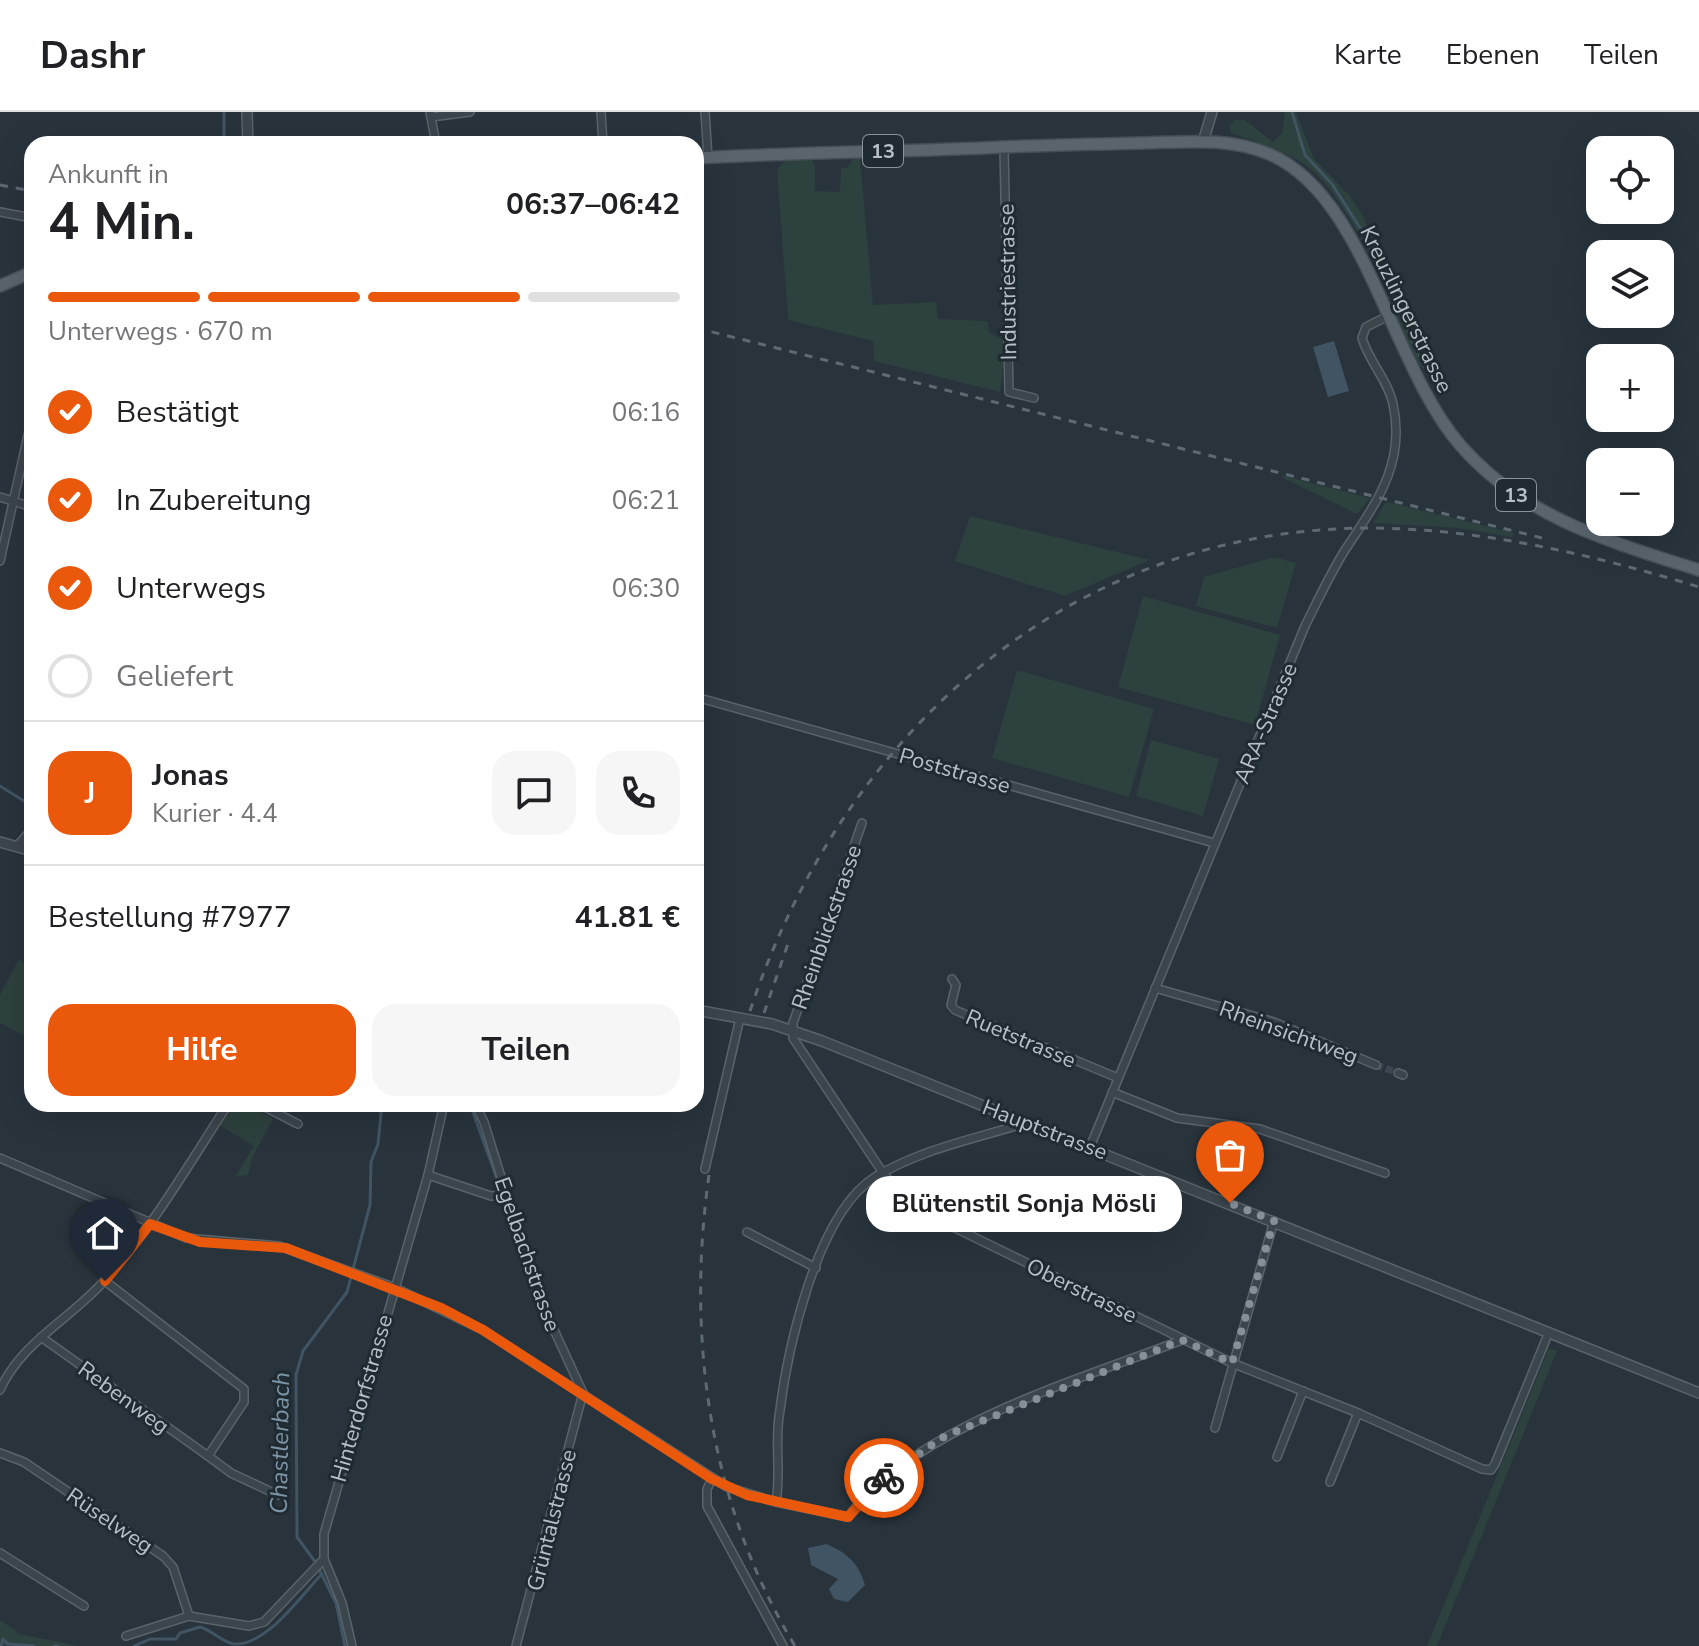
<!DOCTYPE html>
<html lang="de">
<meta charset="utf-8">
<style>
body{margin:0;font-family:"Nunito Sans",sans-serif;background:#f6f6f6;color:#202124;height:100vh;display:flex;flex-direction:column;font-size:30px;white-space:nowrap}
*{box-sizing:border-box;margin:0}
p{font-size:26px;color:#757577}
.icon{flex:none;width:44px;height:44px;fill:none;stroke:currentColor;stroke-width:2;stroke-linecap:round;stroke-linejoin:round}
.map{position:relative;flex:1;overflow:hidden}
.panel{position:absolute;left:24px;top:24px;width:680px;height:976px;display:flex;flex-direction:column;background:#fff;border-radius:24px;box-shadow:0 8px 32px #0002}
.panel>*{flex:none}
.buttons{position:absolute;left:1586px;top:24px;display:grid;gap:16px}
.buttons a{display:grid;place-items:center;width:88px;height:88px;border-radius:16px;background:#fff;box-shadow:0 8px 32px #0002;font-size:40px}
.pin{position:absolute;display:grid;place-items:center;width:68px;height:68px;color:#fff;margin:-82px -34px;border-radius:50% 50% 50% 0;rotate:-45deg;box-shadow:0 0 8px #0007}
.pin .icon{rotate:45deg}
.courier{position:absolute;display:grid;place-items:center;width:80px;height:80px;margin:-40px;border:6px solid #ea580c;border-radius:50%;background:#fff;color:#222;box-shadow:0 2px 10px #0007}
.bubble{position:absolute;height:56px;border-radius:24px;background:#fff;box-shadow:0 8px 32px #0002;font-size:26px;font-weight:700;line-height:56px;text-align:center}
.head em{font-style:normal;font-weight:700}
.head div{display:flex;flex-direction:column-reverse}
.head{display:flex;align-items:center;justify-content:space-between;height:136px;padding:0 24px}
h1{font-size:52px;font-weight:700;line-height:60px}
.bar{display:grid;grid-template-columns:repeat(4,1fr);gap:12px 8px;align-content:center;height:96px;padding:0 24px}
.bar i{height:10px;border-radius:6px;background:#e0e0e0}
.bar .current{background:#ea580c}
.bar p{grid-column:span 4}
.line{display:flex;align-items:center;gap:20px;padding:0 24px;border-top:2px solid #e0e0e0}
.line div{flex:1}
.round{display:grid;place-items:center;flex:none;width:84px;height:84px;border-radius:24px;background:#f6f6f6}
ol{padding:0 24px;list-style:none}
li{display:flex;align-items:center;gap:24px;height:88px}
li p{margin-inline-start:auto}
li .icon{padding:8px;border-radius:50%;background:#ea580c;color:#fff;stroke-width:4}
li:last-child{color:#757577}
li i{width:44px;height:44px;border:4px solid #e0e0e0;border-radius:50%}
.button{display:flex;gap:16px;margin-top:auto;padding:16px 24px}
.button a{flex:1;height:92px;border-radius:24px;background:#ea580c;color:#fff;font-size:32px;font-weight:700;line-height:92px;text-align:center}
.button a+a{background:#f6f6f6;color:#202124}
header{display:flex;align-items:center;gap:48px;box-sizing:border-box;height:112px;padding:0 40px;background:#fff;border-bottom:2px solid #e0e0e0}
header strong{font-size:38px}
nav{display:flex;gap:44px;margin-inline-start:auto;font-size:28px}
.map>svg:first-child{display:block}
.green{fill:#2d413e}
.water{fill:#405463}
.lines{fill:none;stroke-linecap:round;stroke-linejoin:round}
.stream{stroke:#405463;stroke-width:3}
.minor-tunnel{stroke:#3d4851;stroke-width:7;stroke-dasharray:7 3.5;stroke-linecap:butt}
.minor-casing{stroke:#59636a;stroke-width:10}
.tertiary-casing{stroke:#59636a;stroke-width:12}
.primary-casing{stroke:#444e55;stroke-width:14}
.minor{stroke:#3b454c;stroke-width:7}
.tertiary{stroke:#3b454c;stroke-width:9}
.primary{stroke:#5a646c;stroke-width:11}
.rail{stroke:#5e6a73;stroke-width:3;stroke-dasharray:8 8;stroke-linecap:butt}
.done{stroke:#858f96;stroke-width:8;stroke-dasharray:0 14.4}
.route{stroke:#ea580c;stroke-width:10}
.labels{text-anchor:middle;stroke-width:6;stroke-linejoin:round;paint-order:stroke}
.shield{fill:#202a31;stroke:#8a939a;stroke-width:2}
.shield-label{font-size:20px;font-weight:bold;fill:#b7c0c7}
.street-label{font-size:22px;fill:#b7c0c7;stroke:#202a31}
.water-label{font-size:24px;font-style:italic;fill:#7c95a7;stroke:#202a31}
</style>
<header>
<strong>Dashr</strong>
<nav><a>Karte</a><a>Ebenen</a><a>Teilen</a></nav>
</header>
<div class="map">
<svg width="1699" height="1534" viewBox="0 0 1699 1534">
<rect width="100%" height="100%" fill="#28333c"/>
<!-- green -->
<g class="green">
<path d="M1285 0H1296L1314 47 1351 85 1362 102 1429 253 1424 257 1418 253C1393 198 1355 92 1309 56 1286 39 1257 30 1231 21L1229 14 1234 8H1245L1273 30 1282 21Z"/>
<path d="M854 45H860L873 193 936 190 938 207 987 209 990 221 1006 229 1000 280 874 249 873 229 788 208 777 57 788 46 811 47 815 53V79L840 80 841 56H847Z"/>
<path d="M1284 364 1370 386 1357 402 1281 365Z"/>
<path d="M1386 390 1392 391 1514 421 1512 425 1458 416 1373 411Z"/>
<path d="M970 404 1150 448 1065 484 955 449Z"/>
<path d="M1274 445 1296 451 1277 516 1196 494 1204 465Z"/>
<path d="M1143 484 1280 523 1255 613 1118 575Z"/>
<path d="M1017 558 1154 597 1129 685 992 646Z"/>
<path d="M1151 628 1219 647 1203 704 1136 684Z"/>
<path d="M19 847 32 859V928L0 911V883Z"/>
<path d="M233 992H249L273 1007 252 1046 248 1063 235 1065 254 1034 219 1013Z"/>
<path d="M1549 1236 1557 1239 1437 1534H1427Z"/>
<path d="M0 1508 20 1522 79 1534H0Z"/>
</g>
<!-- water -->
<g class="water">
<path d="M1334 229 1349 279 1328 285 1313 235Z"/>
<path d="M826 1432C846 1440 859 1451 865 1473L848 1490 834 1487 829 1477 838 1467 811 1453 808 1436Z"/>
</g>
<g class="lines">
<!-- stream -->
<g class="stream">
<path d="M224 0V32"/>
<path d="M1292 0 1305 43 1332 72 1364 122 1424 254"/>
<path d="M0 674 32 694"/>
<path d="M470 992 500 1075"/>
<path d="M1 1534 3 1527 8 1532 34 1534"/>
<path d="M54 1534H58"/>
<path d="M134 1534 150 1527H176L180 1521 200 1515C212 1518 221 1530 234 1532 267 1534 301 1483 322 1462"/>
<path d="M345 1534 336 1491 316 1451 297 1425 296 1263 303 1239 347 1180 370 1093 371 1050 378 1032 382 992"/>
</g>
<!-- minor-tunnel -->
<path class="minor-tunnel" d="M1376 953 1398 961"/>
<!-- minor casing -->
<g class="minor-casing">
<g id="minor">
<path d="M430 0 436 32"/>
<path d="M601 0 603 32"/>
<path d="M705 0 708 46"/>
<path d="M431 5 470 0"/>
<path d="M1004 35 1009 280 1034 286"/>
<path d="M0 100 32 106"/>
<path d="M0 385 32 395"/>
<path d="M0 449 32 305"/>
<path d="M696 585 1214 731"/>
<path d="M862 711 793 911V926L883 1061 910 1094 1232 1251 1358 1301 1482 1357 1491 1358 1495 1352 1549 1220"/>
<path d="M17 734 32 717"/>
<path d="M952 867 956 873 951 893 955 898 1118 966"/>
<path d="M1155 876 1274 910 1376 953"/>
<path d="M1398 961 1403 963"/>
<path d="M1112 980 1177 1006 1260 1017 1385 1061"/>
<path d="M259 992 298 1012"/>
<path d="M475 992 484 1010 537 1181 583 1281"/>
<path d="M1090 1035 1305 514C1318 488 1330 462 1345 438 1376 391 1406 352 1393 292 1388 268 1369 250 1362 226L1366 215 1386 205"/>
<path d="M0 1046 186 1126 279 1134 393 1175 483 1218 727 1375 776 1390 848 1405C915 1314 1079 1268 1182 1228"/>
<path d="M705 1057 740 906"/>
<path d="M428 1063 491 1084 507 1083"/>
<path d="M747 1120 816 1156"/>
<path d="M41 1225 208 1344 244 1290V1277L105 1169"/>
<path d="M0 1278C21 1230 72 1206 105 1168 153 1115 189 1052 228 992"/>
<path d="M1215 1316 1274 1109"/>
<path d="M0 1341 24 1350 163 1444 173 1455 189 1504"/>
<path d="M208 1344 231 1361 278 1383"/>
<path d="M1277 1345 1303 1279"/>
<path d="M712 1367 707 1377V1394L783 1534"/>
<path d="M1330 1370 1358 1301"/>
<path d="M776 1390C781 1362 775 1333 779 1305 787 1239 816 1102 875 1065 921 1037 975 1027 1025 1011"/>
<path d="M0 1441 84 1494"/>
<path d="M126 1524 189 1504 249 1514 264 1510 324 1447"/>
<path d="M352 1534 342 1491 324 1447V1422L428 1063 444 992"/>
<path d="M516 1534 583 1281"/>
</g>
</g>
<!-- tertiary casing -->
<g class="tertiary-casing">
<g id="tertiary">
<path d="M247 0 248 32"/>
<path d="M1203 30 1212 0"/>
<path d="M0 730 32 739"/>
<path d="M696 898 772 912 822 929 1699 1281"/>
</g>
</g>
<!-- primary casing -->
<g class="primary-casing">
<g id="primary">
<path d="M696 46C799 40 902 40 1004 35 1051 33 1097 32 1143 31 1185 30 1229 25 1269 42 1366 83 1390 253 1461 334 1524 406 1611 430 1699 458"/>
<path d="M0 174 32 160"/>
</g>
</g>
<!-- minor -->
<use href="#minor" class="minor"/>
<!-- tertiary -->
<use href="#tertiary" class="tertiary"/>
<!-- primary -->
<use href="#primary" class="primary"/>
<!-- rail -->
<g class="rail">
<path d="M0 73 32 79"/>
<path d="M696 216 1542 426"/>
<path d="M750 899C842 621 1070 415 1373 416 1483 417 1594 443 1699 475"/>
<path d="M764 901 790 826"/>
<path d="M709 1063C686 1226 709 1392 795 1534"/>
</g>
</g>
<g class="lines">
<!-- done -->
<path class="done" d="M884 1366 945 1324 1182 1228 1232 1251 1274 1109 1230 1091"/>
<!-- route -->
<path class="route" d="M105 1169 150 1112 200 1130 286 1136 441 1196 483 1218 712 1367 747 1383 848 1405 884 1366"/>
</g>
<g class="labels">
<!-- shield labels -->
<g class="shield">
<rect x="863" y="23" width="40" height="32" rx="6"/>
<rect x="1496" y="367" width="40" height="32" rx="6"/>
</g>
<g class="shield-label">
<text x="883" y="46">13</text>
<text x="1516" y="390">13</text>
</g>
<!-- street labels -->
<g class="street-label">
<text transform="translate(1007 170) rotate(-91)" y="8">Industriestrasse</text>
<text transform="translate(1407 197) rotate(64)" y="8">Kreuzlingerstrasse</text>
<text transform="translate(1265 611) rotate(-67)" y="8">ARA-Strasse</text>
<text transform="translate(955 658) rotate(16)" y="8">Poststrasse</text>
<text transform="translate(826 815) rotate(-71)" y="8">Rheinblickstrasse</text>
<text transform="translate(1289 920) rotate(20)" y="8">Rheinsichtweg</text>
<text transform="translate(1021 926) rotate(23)" y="8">Ruetstrasse</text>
<text transform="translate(1045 1017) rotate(21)" y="8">Hauptstrasse</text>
<text transform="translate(528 1142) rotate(71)" y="8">Egelbachstrasse</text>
<text transform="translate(1082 1178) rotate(26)" y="8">Oberstrasse</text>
<text transform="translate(124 1285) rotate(36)" y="8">Rebenweg</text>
<text transform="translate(361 1286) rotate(-74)" y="8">Hinterdorfstrasse</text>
<text transform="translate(110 1408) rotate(34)" y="8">Rüselweg</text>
<text transform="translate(551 1408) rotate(-76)" y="8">Grüntalstrasse</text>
</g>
<!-- water labels -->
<g class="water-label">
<text transform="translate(280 1331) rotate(-89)" y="8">Chastlerbach</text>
</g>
</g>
</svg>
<div class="buttons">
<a><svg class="icon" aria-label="locate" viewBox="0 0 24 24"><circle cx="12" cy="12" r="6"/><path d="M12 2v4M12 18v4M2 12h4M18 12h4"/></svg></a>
<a><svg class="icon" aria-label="layers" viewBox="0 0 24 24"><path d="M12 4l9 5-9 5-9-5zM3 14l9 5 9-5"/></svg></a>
<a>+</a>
<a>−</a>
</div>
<div class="pin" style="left:1230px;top:1091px;background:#ea580c"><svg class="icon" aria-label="bag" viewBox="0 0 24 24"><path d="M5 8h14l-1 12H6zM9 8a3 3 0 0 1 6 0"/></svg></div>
<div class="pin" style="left:105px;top:1169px;background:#1f2937"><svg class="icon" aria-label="home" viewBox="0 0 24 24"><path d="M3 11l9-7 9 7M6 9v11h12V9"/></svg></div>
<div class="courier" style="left:884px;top:1366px"><svg class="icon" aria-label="bike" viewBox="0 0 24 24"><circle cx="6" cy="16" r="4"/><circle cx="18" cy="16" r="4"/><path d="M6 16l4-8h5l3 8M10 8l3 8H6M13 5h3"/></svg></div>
<div class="bubble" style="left:866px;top:1064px;width:316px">Blütenstil Sonja Mösli</div>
<section class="panel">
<div class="head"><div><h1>4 Min.</h1><p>Ankunft in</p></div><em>06:37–06:42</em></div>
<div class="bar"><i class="current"></i><i class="current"></i><i class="current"></i><i></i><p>Unterwegs · 670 m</p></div>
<ol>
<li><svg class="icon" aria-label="check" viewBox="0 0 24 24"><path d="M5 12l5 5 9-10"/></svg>Bestätigt<p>06:16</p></li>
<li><svg class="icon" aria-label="check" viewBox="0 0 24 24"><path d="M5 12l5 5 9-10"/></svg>In Zubereitung<p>06:21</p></li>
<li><svg class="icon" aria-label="check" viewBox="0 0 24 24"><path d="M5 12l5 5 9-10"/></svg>Unterwegs<p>06:30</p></li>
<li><i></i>Geliefert</li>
</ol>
<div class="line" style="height:144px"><b class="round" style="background:#ea580c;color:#fff">J</b><div><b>Jonas</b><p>Kurier · 4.4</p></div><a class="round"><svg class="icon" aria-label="chat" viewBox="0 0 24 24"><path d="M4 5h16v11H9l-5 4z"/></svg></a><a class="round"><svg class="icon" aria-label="phone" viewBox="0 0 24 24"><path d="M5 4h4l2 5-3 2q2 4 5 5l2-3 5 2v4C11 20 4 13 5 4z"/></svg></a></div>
<div class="line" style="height:104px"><div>Bestellung #7977</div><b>41.81 €</b></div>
<div class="button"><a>Hilfe</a><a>Teilen</a></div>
</section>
</div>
